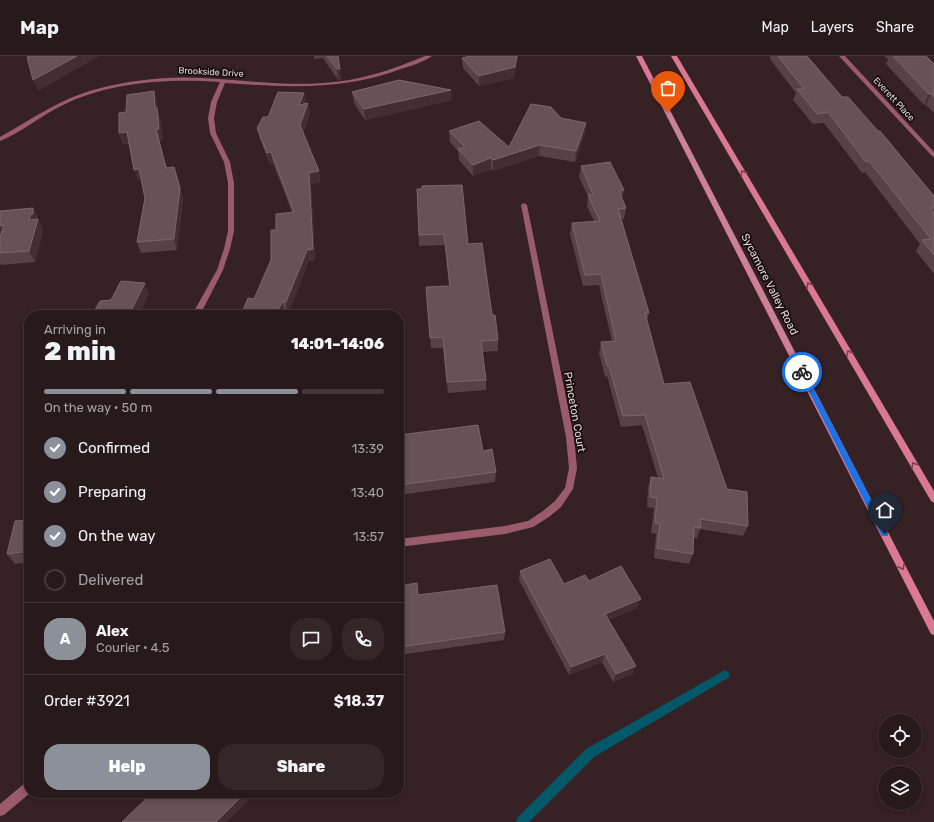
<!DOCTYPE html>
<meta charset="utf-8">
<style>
body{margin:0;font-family:Rubik,sans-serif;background:#342629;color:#f1f3f6;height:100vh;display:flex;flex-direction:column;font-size:15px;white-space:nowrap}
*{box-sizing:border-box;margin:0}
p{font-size:13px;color:#a5a0a3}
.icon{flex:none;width:22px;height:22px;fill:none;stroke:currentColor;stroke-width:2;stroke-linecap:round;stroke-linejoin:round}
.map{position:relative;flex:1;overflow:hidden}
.drawer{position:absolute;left:24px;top:254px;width:380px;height:488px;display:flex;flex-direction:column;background:#28191c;border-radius:16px;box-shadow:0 2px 6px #0003,0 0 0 1px #44383b}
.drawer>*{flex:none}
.fabs{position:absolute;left:878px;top:658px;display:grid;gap:8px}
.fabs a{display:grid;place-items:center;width:44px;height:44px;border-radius:50%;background:#28191c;box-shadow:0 2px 6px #0003,0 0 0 1px #44383b;font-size:20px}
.pin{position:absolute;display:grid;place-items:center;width:34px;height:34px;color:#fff;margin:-41px -17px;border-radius:50% 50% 50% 0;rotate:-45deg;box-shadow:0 0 4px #0007}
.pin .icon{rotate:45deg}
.courier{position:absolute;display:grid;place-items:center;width:40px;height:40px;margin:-20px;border:3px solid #1a73e8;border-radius:50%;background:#fff;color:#222;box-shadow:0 1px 5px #0007}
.overview em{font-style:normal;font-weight:800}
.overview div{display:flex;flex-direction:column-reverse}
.overview{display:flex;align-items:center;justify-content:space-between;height:68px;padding:0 20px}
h1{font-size:26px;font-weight:800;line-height:30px}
.bar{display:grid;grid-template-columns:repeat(4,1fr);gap:6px 4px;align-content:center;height:48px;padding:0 20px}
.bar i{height:5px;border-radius:3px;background:#44383b}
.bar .current{background:#8c9099}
.bar p{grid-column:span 4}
.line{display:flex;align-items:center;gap:10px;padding:0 20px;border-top:1px solid #44383b}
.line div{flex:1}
.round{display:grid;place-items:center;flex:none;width:42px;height:42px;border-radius:16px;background:#342629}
ol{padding:0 20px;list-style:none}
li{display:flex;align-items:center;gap:12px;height:44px}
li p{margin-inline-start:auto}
li .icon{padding:4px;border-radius:50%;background:#8c9099;color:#fff;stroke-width:4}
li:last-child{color:#a5a0a3}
li i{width:22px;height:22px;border:2px solid #44383b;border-radius:50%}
.cta{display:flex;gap:8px;margin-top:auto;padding:8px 20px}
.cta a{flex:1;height:46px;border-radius:16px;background:#8c9099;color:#fff;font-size:16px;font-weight:800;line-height:46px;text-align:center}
.cta a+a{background:#342629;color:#f1f3f6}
header{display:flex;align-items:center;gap:24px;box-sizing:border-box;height:56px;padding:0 20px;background:#28191c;border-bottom:1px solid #44383b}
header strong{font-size:19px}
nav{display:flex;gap:22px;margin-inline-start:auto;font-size:14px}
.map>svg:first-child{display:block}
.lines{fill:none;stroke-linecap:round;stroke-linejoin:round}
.stream{fill:#025768;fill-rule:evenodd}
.minor{fill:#9a5c6b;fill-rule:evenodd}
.secondary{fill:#db7992;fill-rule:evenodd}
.wall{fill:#584247}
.shaded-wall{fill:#442e33}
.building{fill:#685257;stroke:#7b676b}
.oneway{stroke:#794350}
.route{fill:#1a73e8}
.done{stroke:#a7979a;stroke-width:4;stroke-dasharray:0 7.2}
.labels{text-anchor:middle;stroke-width:3.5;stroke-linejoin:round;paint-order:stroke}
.far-street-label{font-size:9px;fill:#e4d6d9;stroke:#170d0f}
.street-label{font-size:11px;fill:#e4d6d9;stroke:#170d0f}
</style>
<header>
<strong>Map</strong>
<nav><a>Map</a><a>Layers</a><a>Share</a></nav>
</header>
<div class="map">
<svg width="934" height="766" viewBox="0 0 934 766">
<rect width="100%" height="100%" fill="#362125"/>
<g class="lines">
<!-- stream -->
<path class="stream" d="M725 614 728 616 730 619 728 622 594 701 529 766H516L517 762 586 693Z"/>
<!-- minor -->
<g class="minor">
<path d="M425 0H432C423 6 411 10 401 13 343 35 285 31 225 27L217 46 214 62 216 77 230 106 234 127V175L230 193 223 214 200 259H192L217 214 224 193 228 175V127L224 106 210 77 208 62 211 46 220 26C169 22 107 26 61 50 42 59 19 78 0 85V81C32 63 61 42 97 33 131 24 167 20 202 22 242 24 283 30 323 27 359 25 392 14 425 0Z"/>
<path d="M839 0H845L934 96V101L932 100Z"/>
<path d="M524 147 527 149 574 381 577 412 573 433 561 451 549 461 533 471 505 478 399 491V483L505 470 528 465 543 455 555 445 565 432 569 412 566 381 521 149Z"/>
<path d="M29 726V737H30L4 759 0 760V748L25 727Z"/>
</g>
<!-- secondary -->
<g class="secondary">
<path d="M636 0H642L934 565V579L931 578Z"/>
<path d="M671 0H677L934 435V447L931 445Z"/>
</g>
</g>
<!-- wall -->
<g class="wall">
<path d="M314 0H338L341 24H338L323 2 314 3Z"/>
<path d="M770 0H807L842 41 934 140V218L916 195 920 188 865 116 862 117 824 67 813 68 793 44 796 37 770 3Z"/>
<path d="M884 0H926L934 8V56H933L926 49H924L886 8 888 3Z"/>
<path d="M462 2 514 22 479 30 463 12Z"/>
<path d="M352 36 452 44 365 64 354 47Z"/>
<path d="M304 37 306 47 310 58 303 77 319 115 320 126 311 128 315 204 311 205 310 203 288 257H284L283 259H241L254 243 271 204 276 174 292 156 273 107 270 108 260 83 257 72 268 61Z"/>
<path d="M157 46 158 55 160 63 163 83 159 84 167 112 174 111 183 143 177 194 141 197 137 186 145 142 141 124H138L129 88H123L119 77 126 56Z"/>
<path d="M561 62 585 77 575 106 539 100 493 115 491 113 473 120 459 104 458 95 450 86 449 75 509 91Z"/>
<path d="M581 110 624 134 622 142 626 152 624 163H621L649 257 647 264 664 328 727 433 748 470 743 480 700 473 697 482H694L693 498 689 508 654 502 656 478 651 477 654 452 647 451 648 431 651 421 658 422 642 369 621 371 607 320 605 321 599 297 601 286H612L599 229 583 230 570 178 572 167 594 165 587 150 588 140 579 121Z"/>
<path d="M417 133 468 188 492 259 498 284V295L482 296 486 324V334L448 337 443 292H431L426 231 449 230 445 189 419 190Z"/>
<path d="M33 152 43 174 35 206 1 209 0 207V197Z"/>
<path d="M399 379 483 395 496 416 495 426 399 439Z"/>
<path d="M29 407V429L25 423Z"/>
<path d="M29 464V506L15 508 7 498Z"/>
<path d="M520 515 564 528 589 525 641 543 637 552 608 564 633 618 613 626 602 606 569 619 519 524Z"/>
<path d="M399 530 418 539 505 576 504 584 399 599Z"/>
</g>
<!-- shaded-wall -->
<g class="shaded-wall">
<path d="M77 0H100L38 35 33 24Z"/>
<path d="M517 0H518L514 22 479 30V20Z"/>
<path d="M337 13H340L341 24H338Z"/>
<path d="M451 34 452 44 365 64 364 53Z"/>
<path d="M154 35 157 46 158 55 160 63 163 83 159 84 170 123 156 73Z"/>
<path d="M304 37 306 48 299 49Z"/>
<path d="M929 38H931L926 49H924Z"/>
<path d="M308 47 310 58 301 80 300 69Z"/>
<path d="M586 67 585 77 575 106 576 95Z"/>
<path d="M127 76 131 87 123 88 119 77Z"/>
<path d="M540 89 539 100 493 115V104Z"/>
<path d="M271 96 273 107 270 108 267 97Z"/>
<path d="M491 102V113L473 120V109Z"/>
<path d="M174 111 183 143 177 194 174 183Z"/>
<path d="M139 113 143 124H138L134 114Z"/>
<path d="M319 115 320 126 311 128 315 204 311 205 309 194V117Z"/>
<path d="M33 152 43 174 35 206 29 195V164Z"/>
<path d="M4 169 0 183V170Z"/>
<path d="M308 192 310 203 288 257 286 246Z"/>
<path d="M145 227 149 238 139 259H129Z"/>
<path d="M282 246 284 257 283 259H276Z"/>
<path d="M641 543 637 552 602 566 605 558Z"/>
<path d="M605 598 602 606 569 619 571 611Z"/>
<path d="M636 610 633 618 613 626 616 618Z"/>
<path d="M243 739 248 745 227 766H216Z"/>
</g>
<!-- building -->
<g class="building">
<path d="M31 0H77L33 24 27 1Z"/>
<path d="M327 0H338L340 13H337Z"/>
<path d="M470 0H517L515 11 479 20 462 2Z"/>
<path d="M778 0H807L842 41H848L878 75H880L934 140V152H930L934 157V199L922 184 931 183 869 105 866 106 828 56 817 58 797 33H804Z"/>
<path d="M893 0H926L934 8V41L931 38H929Z"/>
<path d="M399 24 451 34 364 53 352 36Z"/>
<path d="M154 35 155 52H157L159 73H156L166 112 174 111 180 132 174 183 137 186 145 142 139 113 134 114 127 76 119 77V57L126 56 127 39Z"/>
<path d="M278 36 304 37 299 49 308 47 300 69 319 115 309 117 313 193 309 194 308 192 286 246H282L276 259H241L248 242 254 243 271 204V174H276V158L294 156 271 96 267 97 257 72 263 61H268Z"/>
<path d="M531 48 551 51 561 62 586 67 576 95 540 89 493 104 491 102 473 109 458 93 465 91 449 75 479 65 509 91Z"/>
<path d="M610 106 624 134 619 135 626 152 618 153 649 257H645L664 328 690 326 727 433 747 436 748 470 700 463 701 472 694 471 693 498 657 492 660 468 655 467 657 442 650 441 651 421 664 423 645 359 623 360 609 310H607L601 286 616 285 601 218 585 219 572 167 600 165 588 139 593 138 581 110Z"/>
<path d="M462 129 468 188 482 187 492 259H495L498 284 481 285 486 324 447 326 443 281 430 282 426 231 450 230 444 178 419 179 417 133H422V130Z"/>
<path d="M33 152V158H31L29 164 38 163 29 195 0 197V181L4 169 0 170V155Z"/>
<path d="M121 225 145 227 129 259H92L100 245 111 244Z"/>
<path d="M478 369 483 395 492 393 496 416 399 429V379Z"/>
<path d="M29 407V423H25Z"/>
<path d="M29 464V495L7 498 15 465Z"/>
<path d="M550 503 564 528 585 519 589 525 621 510 641 543 605 558 636 610 616 618 605 598 571 611 520 515Z"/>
<path d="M417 527 418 539 497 529 505 576 399 591V530Z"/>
<path d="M152 737H241L243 739 216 766H122Z"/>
</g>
<!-- one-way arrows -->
<defs><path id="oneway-chevron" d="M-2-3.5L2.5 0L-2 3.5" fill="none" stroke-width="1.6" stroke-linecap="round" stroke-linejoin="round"/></defs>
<g class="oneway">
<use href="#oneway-chevron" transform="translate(743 117) rotate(-120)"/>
<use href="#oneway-chevron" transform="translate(809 229) rotate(-120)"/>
<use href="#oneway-chevron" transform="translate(849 297) rotate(-120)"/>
<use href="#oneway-chevron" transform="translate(914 409) rotate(-120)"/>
<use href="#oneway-chevron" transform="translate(902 511) rotate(63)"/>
</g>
<!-- route -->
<path class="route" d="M802 314 805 316 888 476V480H882L799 316Z"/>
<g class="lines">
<!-- done -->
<path class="done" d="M668 56 802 316"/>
</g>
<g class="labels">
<!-- far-street labels -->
<g class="far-street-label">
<text transform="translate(211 16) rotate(3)" y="3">Brookside Drive</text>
<text transform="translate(894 43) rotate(47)" y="3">Everett Place</text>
</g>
<!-- street labels -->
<g class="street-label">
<text transform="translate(770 228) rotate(63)" y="4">Sycamore Valley Road</text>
<text transform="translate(575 356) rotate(80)" y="4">Princeton Court</text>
</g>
</g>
</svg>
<div class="fabs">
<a><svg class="icon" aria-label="locate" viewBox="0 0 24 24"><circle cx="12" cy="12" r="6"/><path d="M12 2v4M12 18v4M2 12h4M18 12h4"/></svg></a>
<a><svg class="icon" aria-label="layers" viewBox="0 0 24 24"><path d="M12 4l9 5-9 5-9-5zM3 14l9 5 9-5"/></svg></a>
</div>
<div class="pin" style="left:668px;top:56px;background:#ea580c"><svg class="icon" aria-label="bag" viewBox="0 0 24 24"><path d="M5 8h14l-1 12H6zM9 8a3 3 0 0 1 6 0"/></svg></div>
<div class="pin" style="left:885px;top:478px;background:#1f2937"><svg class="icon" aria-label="home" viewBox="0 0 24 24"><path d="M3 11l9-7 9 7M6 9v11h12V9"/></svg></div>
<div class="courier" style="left:802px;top:316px"><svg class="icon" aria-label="bike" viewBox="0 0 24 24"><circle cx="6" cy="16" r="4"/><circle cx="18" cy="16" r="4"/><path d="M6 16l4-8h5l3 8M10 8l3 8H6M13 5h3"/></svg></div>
<section class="drawer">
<div class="overview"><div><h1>2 min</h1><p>Arriving in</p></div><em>14:01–14:06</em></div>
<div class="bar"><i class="current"></i><i class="current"></i><i class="current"></i><i></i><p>On the way · 50 m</p></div>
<ol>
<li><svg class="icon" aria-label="check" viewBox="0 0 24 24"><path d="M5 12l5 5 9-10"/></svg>Confirmed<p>13:39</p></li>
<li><svg class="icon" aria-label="check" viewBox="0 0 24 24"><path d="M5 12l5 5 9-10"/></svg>Preparing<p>13:40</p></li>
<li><svg class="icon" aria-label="check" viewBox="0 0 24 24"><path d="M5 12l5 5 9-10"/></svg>On the way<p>13:57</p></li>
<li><i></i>Delivered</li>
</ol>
<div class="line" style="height:72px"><b class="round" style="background:#8c9099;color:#fff">A</b><div><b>Alex</b><p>Courier · 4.5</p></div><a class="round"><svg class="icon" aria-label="chat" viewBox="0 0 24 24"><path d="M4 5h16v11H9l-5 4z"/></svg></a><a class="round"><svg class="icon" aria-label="phone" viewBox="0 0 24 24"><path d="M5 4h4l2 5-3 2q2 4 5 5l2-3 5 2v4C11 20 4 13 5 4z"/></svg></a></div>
<div class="line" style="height:52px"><div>Order #3921</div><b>$18.37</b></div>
<div class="cta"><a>Help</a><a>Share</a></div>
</section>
</div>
